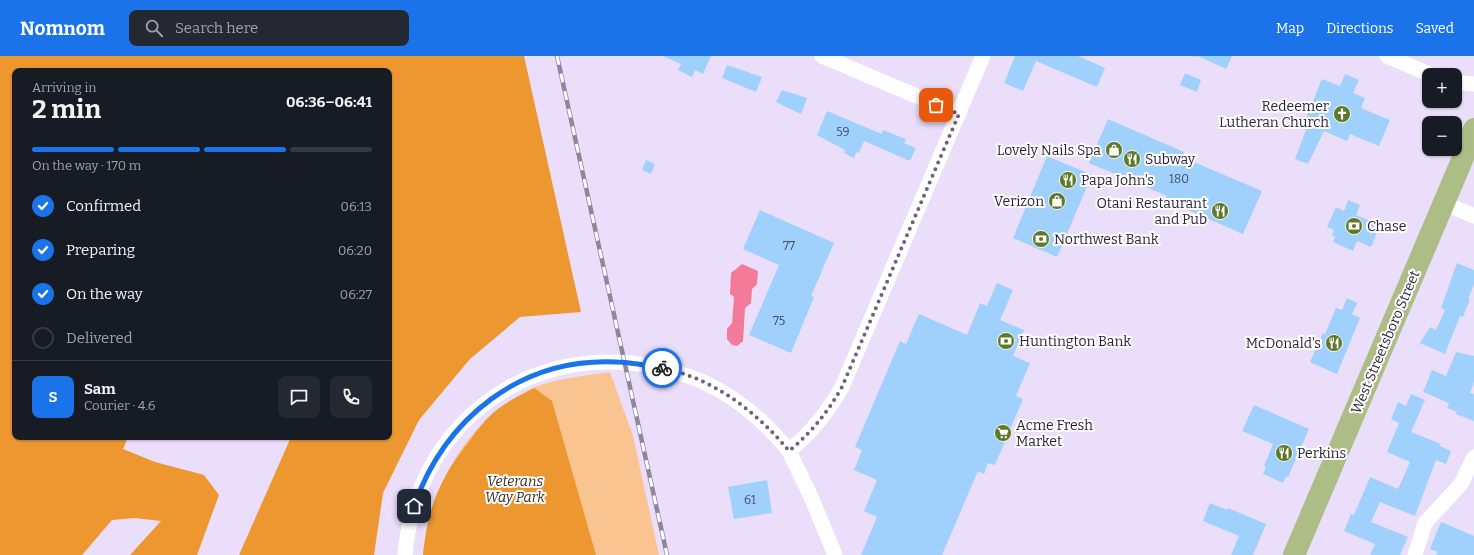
<!DOCTYPE html>
<meta charset="utf-8">
<style>
body{margin:0;font-family:Bitter,serif;background:#242831;color:#f1f3f6;height:100vh;display:flex;flex-direction:column;font-size:15px;white-space:nowrap}
*{box-sizing:border-box;margin:0}
p{font-size:13px;color:#9ea1a6}
.icon{flex:none;width:22px;height:22px;fill:none;stroke:currentColor;stroke-width:2;stroke-linecap:round;stroke-linejoin:round}
.map{position:relative;flex:1;overflow:hidden}
.panel{position:absolute;left:12px;top:12px;width:380px;height:372px;display:flex;flex-direction:column;background:#171b24;border-radius:8px;box-shadow:0 1px 3px #0004}
.panel>*{flex:none}
.controls{position:absolute;left:1422px;top:12px;display:grid;gap:8px}
.controls a{display:grid;place-items:center;width:40px;height:40px;border-radius:8px;background:#171b24;box-shadow:0 1px 3px #0004;font-size:20px}
.pin{position:absolute;display:grid;place-items:center;width:34px;height:34px;color:#fff;margin:-17px;border-radius:8px;box-shadow:0 2px 6px #0006}
.courier{position:absolute;display:grid;place-items:center;width:40px;height:40px;margin:-20px;border:3px solid #1a73e8;border-radius:50%;background:#fff;color:#222;box-shadow:0 1px 5px #0007}
.headline em{font-style:normal;font-weight:700}
.headline div{display:flex;flex-direction:column-reverse}
.headline{display:flex;align-items:center;justify-content:space-between;height:68px;padding:0 20px}
h1{font-size:26px;font-weight:700;line-height:30px}
.bar{display:grid;grid-template-columns:repeat(4,1fr);gap:6px 4px;align-content:center;height:48px;padding:0 20px}
.bar i{height:5px;border-radius:3px;background:#363941}
.bar .active{background:#1a73e8}
.bar p{grid-column:span 4}
.line{display:flex;align-items:center;gap:10px;padding:0 20px;border-top:1px solid #363941}
.line div{flex:1}
.round{display:grid;place-items:center;flex:none;width:42px;height:42px;border-radius:8px;background:#242831}
ol{padding:0 20px;list-style:none}
li{display:flex;align-items:center;gap:12px;height:44px}
li p{margin-inline-start:auto}
li .icon{padding:4px;border-radius:50%;background:#1a73e8;color:#fff;stroke-width:4}
li:last-child{color:#9ea1a6}
li i{width:22px;height:22px;border:2px solid #363941;border-radius:50%}
header{display:flex;align-items:center;gap:24px;box-sizing:border-box;height:56px;padding:0 20px;background:#1a73e8;color:#fff}
header strong{font-size:19px}
nav{display:flex;gap:22px;margin-inline-start:auto;font-size:14px}
.search{width:280px;height:36px;background:#242831;display:flex;align-items:center;gap:10px;box-sizing:border-box;padding:0 14px;border-radius:8px;color:#9ea1a6;font-size:15px}
.map>svg:first-child{display:block}
.green{fill:#fac490}
.forest{fill:#ed9731}
.water{fill:#f37a99}
.building{fill:#9fd1fc}
.lines{fill:none;stroke-linecap:round;stroke-linejoin:round}
.street{stroke:#fff;stroke-width:15}
.primary{stroke:#acbe85;stroke-width:22}
.rail-casing{stroke:#90849f;stroke-width:4.5}
.rail{stroke:#fff;stroke-width:3;stroke-dasharray:9;stroke-linecap:butt}
.done{stroke:#6e617c;stroke-width:4;stroke-dasharray:0 7.2}
.route{stroke:#1a73e8;stroke-width:5}
.labels{text-anchor:middle;stroke-width:4;stroke-linejoin:round;paint-order:stroke}
.number-label{font-size:12px;fill:#474b69}
.poi-label{font-size:14px;fill:#2a1e38;stroke:#fff;text-anchor:start}
.street-label{font-size:14px;fill:#2a1e38;stroke:#fff}
.park-label{font-size:14px;font-style:italic;fill:#3a2919;stroke:#fff}
</style>
<header>
<strong>Nomnom</strong>
<div class="search"><svg class="icon" aria-label="search" viewBox="0 0 24 24"><circle cx="10" cy="10" r="6"/><path d="M15 15l6 6"/></svg>Search here</div>
<nav><a>Map</a><a>Directions</a><a>Saved</a></nav>
</header>
<div class="map">
<svg width="1474" height="499" viewBox="0 0 1474 499">
<rect width="100%" height="100%" fill="#ebdefb"/>
<!-- green -->
<path class="green" d="M610 316 633 380 659 499H423C430 430 468 362 533 332 557 322 585 320 610 316Z"/>
<!-- forest -->
<g class="forest">
<path d="M0 0H524L581 256 520 261 470 303 419 364 383 437 374 499H239L291 381H389V15H15V381H128L123 393 155 406 204 419 219 439 197 499H130L161 465 134 462 112 464 82 499H0Z"/>
<path d="M534 332 552 345 596 499H423C428 449 440 422 471 383 479 371 490 358 502 350 512 343 523 338 534 332Z"/>
</g>
<!-- water -->
<path class="water" d="M742 208 758 215 757 228 752 233 751 247 745 252 743 285 737 290 732 289 727 283V273L732 267 734 241 730 238 731 217Z"/>
<!-- building -->
<g class="building">
<path d="M663 0H711L703 18 695 14 692 21 678 14 681 8Z"/>
<path d="M1015 0H1078L1105 12 1097 31 1036 5 1023 35 1004 27Z"/>
<path d="M1198 0H1232L1226 13Z"/>
<path d="M727 9 762 21 756 36 722 22Z"/>
<path d="M1185 17 1201 24 1197 36 1180 29Z"/>
<path d="M1345 18 1359 24 1353 37 1365 42 1361 52 1390 64 1379 90 1350 78 1347 85 1324 75 1308 108 1295 103 1306 74 1302 72 1322 23 1340 30Z"/>
<path d="M782 34 807 42 801 58 776 46Z"/>
<path d="M827 55 882 78 883 74 906 83 904 87 916 92 910 105 864 85 859 97 856 96 854 102 844 97 845 94 817 79Z"/>
<path d="M1108 63 1184 96 1182 101 1262 135 1243 178 1165 144 1167 140 1089 107Z"/>
<path d="M1047 100 1092 119 1057 201 1013 182Z"/>
<path d="M646 104 655 108 651 118 642 114Z"/>
<path d="M1348 144 1360 149 1356 159 1380 169 1371 191 1357 185 1353 195 1333 186 1335 181 1332 180 1334 174 1327 171 1336 151 1344 155Z"/>
<path d="M760 154 834 187 811 240 814 241 791 297 749 279 779 209 743 193Z"/>
<path d="M1457 207 1474 214V228L1468 243H1470L1463 261 1460 260 1445 298 1420 287 1430 271 1436 274 1445 254 1441 252Z"/>
<path d="M997 227 1013 234 1000 264 1024 274 1013 300 1030 307 1016 340 1023 343 995 409 988 407 984 418 978 415 942 499H861L877 461 864 455 877 424 854 414 862 394 855 391 900 285 906 288 919 258 967 279 980 247 987 250Z"/>
<path d="M1347 242 1357 247 1352 258 1360 262 1337 318 1310 306 1323 277 1325 278 1336 252 1342 254Z"/>
<path d="M1456 296 1474 300V326L1470 337 1474 338V365L1456 358 1457 356 1447 352 1449 347 1423 336 1432 314 1446 320Z"/>
<path d="M1411 338 1425 344 1411 376 1441 388 1440 390 1451 395 1446 408 1436 404 1415 460 1380 446 1371 466 1408 481 1400 499H1370L1375 488 1344 475 1351 458 1354 459 1370 421 1398 433 1410 406 1387 396 1399 367 1391 363 1398 346 1406 350Z"/>
<path d="M1254 349 1309 373 1288 421 1286 420 1283 427 1263 418 1266 411 1264 410 1273 388 1242 375Z"/>
<path d="M767 424 772 457 734 463 728 431Z"/>
<path d="M1210 447 1227 454 1228 452 1266 468 1253 499H1231L1239 480 1203 465Z"/>
<path d="M1441 466 1474 480V499H1436L1438 496 1430 493Z"/>
</g>
<g class="lines">
<!-- street -->
<g class="street">
<path d="M822 0 959 58"/>
<path d="M1387 0 1431 19"/>
<path d="M1455 26 1474 28"/>
<path d="M1444 147 1474 160"/>
<path d="M405 499C417 353 555 270 691 321 730 335 764 364 789 395"/>
<path d="M835 499 812 443 789 395C812 376 827 357 842 331L983 0"/>
<path d="M1415 499 1425 467 1461 428 1474 401"/>
</g>
<!-- primary -->
<path class="primary" d="M1294 499 1460 109 1474 73"/>
<!-- rail casing -->
<g class="rail-casing">
<path id="rail" d="M557 0 667 499"/>
</g>
<!-- rail -->
<use href="#rail" class="rail"/>
</g>
<g class="lines">
<!-- done -->
<path class="done" d="M662 312C713 322 757 356 789 395 812 376 827 357 842 331L959 58 936 49"/>
<!-- route -->
<path class="route" d="M414 450C445 362 521 301 617 306 632 306 647 310 662 312"/>
</g>
<!-- icons -->
<defs>
<g id="church-disc" transform="scale(0.9)"><circle r="9.5" fill="#5f792b" stroke="#fff"/><path d="M-1.2-6h2.4v3.5h3.3v2.4h-3.3V6h-2.4V-.1h-3.3v-2.4h3.3Z" fill="#fff"/></g>
<g id="shop-disc" transform="scale(0.9)"><circle r="9.5" fill="#5f792b" stroke="#fff"/><path d="M-5-2.5h2.3a2.7 3.5 0 0 1 5.4 0H5L5.5 6h-11ZM-1.5-2.5h3a1.5 2.3 0 0 0-3 0Z" fill="#fff"/></g>
<g id="restaurant-disc" transform="scale(0.9)"><circle r="9.5" fill="#5f792b" stroke="#fff"/><path d="M-5-6h1v4h1v-4h1v4h1v-4h1v5L-1.5 .5V6h-2V.5L-5-1ZM5-6V6H3V1.5H1.5Q1.5-4 5-6Z" fill="#fff"/></g>
<g id="bank-disc" transform="scale(0.9)"><circle r="9.5" fill="#5f792b" stroke="#fff"/><path d="M-6-4H6V4H-6ZM0-2.3a2.3 2.3 0 1 0 0 4.6a2.3 2.3 0 1 0 0-4.6Z" fill="#fff"/></g>
<g id="supermarket-disc" transform="scale(0.9)"><circle r="9.5" fill="#5f792b" stroke="#fff"/><path d="M-6-5.5h2.5l.6 2H6L4.5 2H-2.5L-4.4-4H-6ZM-1.5 3.2a1.3 1.3 0 1 0 .1 0ZM3 3.2a1.3 1.3 0 1 0 .1 0Z" fill="#fff"/></g>
</defs>
<g fill-rule="evenodd">
<use href="#church-disc" x="1342" y="58"/>
<use href="#shop-disc" x="1114" y="94"/>
<use href="#restaurant-disc" x="1132" y="103"/>
<use href="#restaurant-disc" x="1068" y="124"/>
<use href="#shop-disc" x="1057" y="145"/>
<use href="#restaurant-disc" x="1220" y="155"/>
<use href="#bank-disc" x="1354" y="170"/>
<use href="#bank-disc" x="1041" y="183"/>
<use href="#bank-disc" x="1006" y="285"/>
<use href="#restaurant-disc" x="1334" y="287"/>
<use href="#supermarket-disc" x="1003" y="377"/>
<use href="#restaurant-disc" x="1284" y="397"/>
</g>
<g class="labels">
<!-- number labels -->
<g class="number-label">
<text x="843" y="80">59</text>
<text x="1179" y="127">180</text>
<text x="789" y="194">77</text>
<text x="779" y="269">75</text>
<text x="750" y="448">61</text>
</g>
<!-- poi labels -->
<g class="poi-label">
<text x="1329" y="55" text-anchor="end">Redeemer<tspan x="1329" dy="16">Lutheran Church</tspan></text>
<text x="1101" y="99" text-anchor="end">Lovely Nails Spa</text>
<text x="1145" y="108">Subway</text>
<text x="1081" y="129">Papa John's</text>
<text x="1044" y="150" text-anchor="end">Verizon</text>
<text x="1207" y="152" text-anchor="end">Otani Restaurant<tspan x="1207" dy="16">and Pub</tspan></text>
<text x="1367" y="175">Chase</text>
<text x="1054" y="188">Northwest Bank</text>
<text x="1019" y="290">Huntington Bank</text>
<text x="1321" y="292" text-anchor="end">McDonald's</text>
<text x="1016" y="374">Acme Fresh<tspan x="1016" dy="16">Market</tspan></text>
<text x="1297" y="402">Perkins</text>
</g>
<!-- street labels -->
<g class="street-label">
<text transform="translate(1385 286) rotate(-67)" y="5">West Streetsboro Street</text>
</g>
<!-- park labels -->
<g class="park-label">
<text x="515" y="430">Veterans<tspan x="515" dy="16">Way Park</tspan></text>
</g>
</g>
</svg>
<div class="controls">
<a>+</a>
<a>−</a>
</div>
<div class="pin" style="left:936px;top:49px;background:#ea580c"><svg class="icon" aria-label="bag" viewBox="0 0 24 24"><path d="M5 8h14l-1 12H6zM9 8a3 3 0 0 1 6 0"/></svg></div>
<div class="pin" style="left:414px;top:450px;background:#1f2937"><svg class="icon" aria-label="home" viewBox="0 0 24 24"><path d="M3 11l9-7 9 7M6 9v11h12V9"/></svg></div>
<div class="courier" style="left:662px;top:312px"><svg class="icon" aria-label="bike" viewBox="0 0 24 24"><circle cx="6" cy="16" r="4"/><circle cx="18" cy="16" r="4"/><path d="M6 16l4-8h5l3 8M10 8l3 8H6M13 5h3"/></svg></div>
<section class="panel">
<div class="headline"><div><h1>2 min</h1><p>Arriving in</p></div><em>06:36–06:41</em></div>
<div class="bar"><i class="active"></i><i class="active"></i><i class="active"></i><i></i><p>On the way · 170 m</p></div>
<ol>
<li><svg class="icon" aria-label="check" viewBox="0 0 24 24"><path d="M5 12l5 5 9-10"/></svg>Confirmed<p>06:13</p></li>
<li><svg class="icon" aria-label="check" viewBox="0 0 24 24"><path d="M5 12l5 5 9-10"/></svg>Preparing<p>06:20</p></li>
<li><svg class="icon" aria-label="check" viewBox="0 0 24 24"><path d="M5 12l5 5 9-10"/></svg>On the way<p>06:27</p></li>
<li><i></i>Delivered</li>
</ol>
<div class="line" style="height:72px"><b class="round" style="background:#1a73e8;color:#fff">S</b><div><b>Sam</b><p>Courier · 4.6</p></div><a class="round"><svg class="icon" aria-label="chat" viewBox="0 0 24 24"><path d="M4 5h16v11H9l-5 4z"/></svg></a><a class="round"><svg class="icon" aria-label="phone" viewBox="0 0 24 24"><path d="M5 4h4l2 5-3 2q2 4 5 5l2-3 5 2v4C11 20 4 13 5 4z"/></svg></a></div>
</section>
</div>
